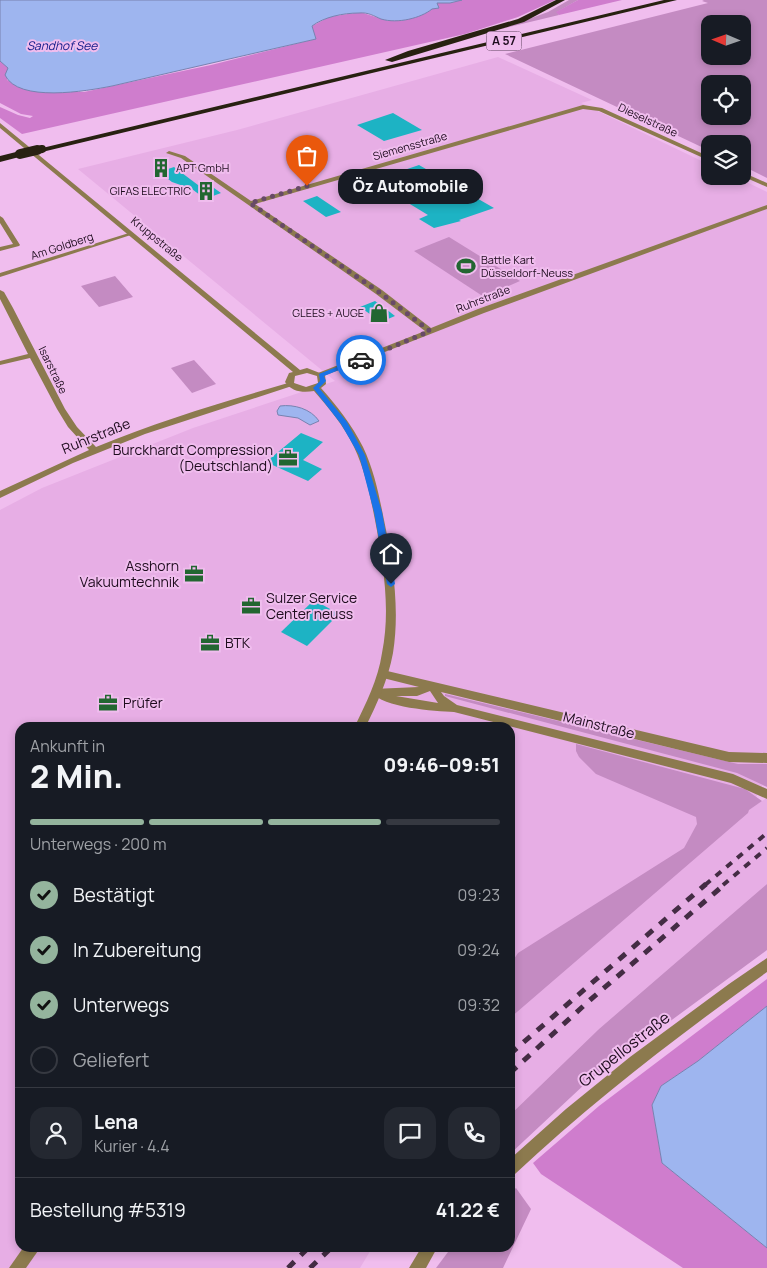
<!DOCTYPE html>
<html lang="de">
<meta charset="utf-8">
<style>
body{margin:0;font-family:Manrope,sans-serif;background:#242831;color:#f1f3f6;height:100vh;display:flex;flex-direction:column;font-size:19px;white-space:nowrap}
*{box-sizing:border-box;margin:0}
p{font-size:16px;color:#9ea1a6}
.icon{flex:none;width:28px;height:28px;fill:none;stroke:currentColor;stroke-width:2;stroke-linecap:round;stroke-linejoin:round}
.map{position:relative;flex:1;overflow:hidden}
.side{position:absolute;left:15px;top:722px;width:500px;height:530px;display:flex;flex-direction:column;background:#171b24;border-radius:15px;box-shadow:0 2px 8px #0003}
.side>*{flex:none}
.needle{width:32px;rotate:272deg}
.tools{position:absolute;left:701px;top:15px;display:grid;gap:10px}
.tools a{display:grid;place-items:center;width:50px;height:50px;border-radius:10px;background:#171b24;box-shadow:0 2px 8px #0003;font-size:25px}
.pin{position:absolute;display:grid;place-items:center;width:42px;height:42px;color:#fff;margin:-51px -21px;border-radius:50% 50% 50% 0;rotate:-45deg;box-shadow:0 0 5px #0007}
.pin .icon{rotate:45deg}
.courier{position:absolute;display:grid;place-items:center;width:50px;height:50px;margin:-25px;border:4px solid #1a73e8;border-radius:50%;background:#fff;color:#222;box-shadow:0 1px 6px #0007}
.bubble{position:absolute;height:35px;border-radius:15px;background:#171b24;box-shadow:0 2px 8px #0003;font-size:16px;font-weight:800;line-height:35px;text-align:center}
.head em{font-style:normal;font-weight:800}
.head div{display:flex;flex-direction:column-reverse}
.head{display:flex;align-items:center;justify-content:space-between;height:85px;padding:0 15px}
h1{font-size:32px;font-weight:800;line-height:38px}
.bar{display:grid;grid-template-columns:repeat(4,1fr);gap:8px 5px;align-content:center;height:60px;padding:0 15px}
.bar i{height:6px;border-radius:4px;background:#363941}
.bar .current{background:#94b49d}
.bar p{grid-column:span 4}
.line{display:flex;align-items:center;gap:12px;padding:0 15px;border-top:1px solid #363941}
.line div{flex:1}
.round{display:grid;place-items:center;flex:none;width:52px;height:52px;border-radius:15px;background:#242831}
ol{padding:0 15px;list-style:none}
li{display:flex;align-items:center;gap:15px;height:55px}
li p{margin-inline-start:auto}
li .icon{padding:5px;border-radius:50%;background:#94b49d;color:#111;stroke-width:4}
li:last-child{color:#9ea1a6}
li i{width:28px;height:28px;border:2px solid #363941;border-radius:50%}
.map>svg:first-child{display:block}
.built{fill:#e7aee5}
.green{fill:#c48bc2;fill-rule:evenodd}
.forest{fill:#cf7dcd}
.water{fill:#9eb5ef;stroke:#7882b0}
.building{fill:#1db3c4}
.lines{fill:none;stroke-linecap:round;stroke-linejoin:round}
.minor{fill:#8c7a4e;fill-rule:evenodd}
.tertiary{fill:#8c7a4e;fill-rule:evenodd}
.motorway{fill:#282111;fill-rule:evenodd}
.rail-far1{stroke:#442c44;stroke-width:4;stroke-dasharray:7 7;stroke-linecap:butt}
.rail{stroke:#442c44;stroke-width:5;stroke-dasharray:9 9;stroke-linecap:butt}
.motorway-bridge-far1{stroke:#282111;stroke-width:8}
.motorway-bridge{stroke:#282111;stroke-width:10}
.route{fill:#1a73e8}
.done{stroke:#684a67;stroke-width:5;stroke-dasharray:0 9}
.labels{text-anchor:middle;stroke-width:4;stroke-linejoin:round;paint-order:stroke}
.far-street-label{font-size:11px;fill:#1e0c1e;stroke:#f0bdee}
.far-poi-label{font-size:11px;fill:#1e0c1e;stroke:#f0bdee;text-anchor:start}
.shield{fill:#f0bdee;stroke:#5d415c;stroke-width:1}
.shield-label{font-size:12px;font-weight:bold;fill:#1e0c1e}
.far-water-label{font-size:12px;font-style:italic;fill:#101a88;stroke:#f0bdee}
.street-label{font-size:14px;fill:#1e0c1e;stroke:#f0bdee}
.poi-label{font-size:14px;fill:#1e0c1e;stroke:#f0bdee;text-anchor:start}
.near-street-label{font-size:16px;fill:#1e0c1e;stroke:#f0bdee}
</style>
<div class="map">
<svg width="767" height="1268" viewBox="0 0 767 1268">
<rect width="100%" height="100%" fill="#f0bdee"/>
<!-- built -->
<path class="built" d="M498 57 592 100 581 103 710 165V176H734L767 192V778L749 809 767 798V884L599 1029 510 1115V728H20V1248H372L360 1268H0V510L42 488 193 428 335 381 78 169 237 130Z"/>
<!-- green -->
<g class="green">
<path d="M569 0H578L557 12 559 15 501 29 548 12Z"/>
<path d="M704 0H767V178L743 166 742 144H710V151L505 54 708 3 702 1ZM710 24H742V56H710ZM710 84H742V116H710Z"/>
<path d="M449 237 520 281 484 297 414 251Z"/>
<path d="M115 276 133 297 99 307 81 286Z"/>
<path d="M194 360 216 384 192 393 171 368Z"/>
<path d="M445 694 738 764H767V787L737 773 445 696Z"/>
<path d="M576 744 745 789 762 801 749 810 748 813 510 1018V983L515 979 514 959 518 953 684 848 697 824 696 817 596 774 579 757 576 751Z"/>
<path d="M767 884V950L586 1083 510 1154V1143L514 1139 510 1134V1115L599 1029Z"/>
<path d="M516 1188 531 1209 503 1268H436L451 1248H510V1193Z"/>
</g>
<!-- forest -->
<g class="forest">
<path d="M462 0H555L518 17 465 34 22 134 0 118V107L18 115 30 118 33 116 21 114 0 103V61L8 68 7 80 32 90 84 92 211 65 315 39 312 26 329 17 360 12 382 19 429 11 437 3H450Z"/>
<path d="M578 0H622L559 15 556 12Z"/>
<path d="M767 979V1006L698 1061 661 1086 652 1105 662 1163 767 1248V1268H683L541 1174 533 1163 599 1106Z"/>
</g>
<!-- water -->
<g class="water">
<path d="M0 0H462L450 3H437L439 8 432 9C421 18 398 24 381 19 374 16 368 12 359 13 343 13 324 17 312 26L316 39 112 86C87 91 18 103 5 75L8 68 0 61Z"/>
<path d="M280 406C294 404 311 409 319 421L310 425 298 418 278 415 277 411Z"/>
<path d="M767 1006V1248L662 1163 652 1105 661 1086 698 1061Z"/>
</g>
<!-- building -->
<g class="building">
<path d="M393 113 422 130 384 141 357 125Z"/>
<path d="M419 165 494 208 459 220 461 221 434 228 419 219 428 215 372 181Z"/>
<path d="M174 167 198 185 207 183 221 193 205 199 192 189 172 182 159 172Z"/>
<path d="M317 196 341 212 326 217 303 201Z"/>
<path d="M375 301 386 309 395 316 381 322 360 307Z"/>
<path d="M301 433 323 442 303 460 322 469 308 481 266 462Z"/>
<path d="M314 600 339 614 307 646 281 632Z"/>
</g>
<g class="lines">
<!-- minor -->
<g class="minor">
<path d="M583 105 602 108 710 157V161L599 111 583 109 255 204 382 290 431 328 478 309 767 205V209L484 313 321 377H318V373L425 331 376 294 181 158 166 153 169 151 185 156 251 201Z"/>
<path d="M742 172 767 183V187L742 176Z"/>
<path d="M0 216 3 218 20 245 19 246 0 251V247L13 244 0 223Z"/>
<path d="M129 233 134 234 0 277V273Z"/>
<path d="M0 290 4 292 13 308 65 409 77 427 96 447C158 421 223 402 288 383H294L295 385 145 434 73 463 0 498V491L89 450 68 427 57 409 30 358 0 365V361L28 354 0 299Z"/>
<path d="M383 670 729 752 767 753V763L729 762 441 692 444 696 457 705 733 774 767 789V799L731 783 454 712C435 711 382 708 372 692L373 689 419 687 379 677 378 674 379 671ZM430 691 438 703 396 696H417Z"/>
<path d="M767 958V972C679 1035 594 1100 515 1174L510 1176V1159L566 1109 630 1057 729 984Z"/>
<path d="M421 1248H437L426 1268H409Z"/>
</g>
<!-- tertiary -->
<g class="tertiary">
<path d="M0 123 300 370 307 368 325 375 326 384 321 388C337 406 352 425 363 447 374 470 379 495 384 520 393 563 400 609 393 653 388 680 377 704 365 728H354C366 703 378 680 382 653 391 609 383 563 375 520 370 495 365 470 354 447 344 426 329 408 314 391 303 393 292 392 285 382L289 373 293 372 0 128ZM307 373 317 376 318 383 306 387 294 383 295 376Z"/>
<path d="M23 1248H40L26 1268H9Z"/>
</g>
<!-- motorway -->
<g class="motorway">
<path d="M556 0H565L524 22 392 62 385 60 408 51 518 19Z"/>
<path d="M664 0H677L42 152 38 149Z"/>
<path d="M20 151 25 154 23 156 0 162V156Z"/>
</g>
<!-- rail-far1 -->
<g class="rail-far1">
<path d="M705 885 767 833"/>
<path d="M723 885 767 848"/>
</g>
<!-- rail -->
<g class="rail">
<path d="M510 1054 706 884"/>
<path d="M510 1073 590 1000 725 884"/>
<path d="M288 1268 308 1248"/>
<path d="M310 1268 331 1248"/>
</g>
<!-- motorway-bridge-far1 -->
<path class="motorway-bridge-far1" d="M32 151 42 149"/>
<!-- motorway-bridge -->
<path class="motorway-bridge" d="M20 154 37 150"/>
</g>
<!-- route -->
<path class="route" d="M359 358 364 360 324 376 326 381 319 388 347 422 365 455 382 512 395 584 391 587 387 584 374 512 359 455 341 424 313 388 320 381 319 374Z"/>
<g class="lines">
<!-- done -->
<path class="done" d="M307 186 250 203 379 292 430 331 361 360"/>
</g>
<!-- icons -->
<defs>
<g id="building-bare" transform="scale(1.5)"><path d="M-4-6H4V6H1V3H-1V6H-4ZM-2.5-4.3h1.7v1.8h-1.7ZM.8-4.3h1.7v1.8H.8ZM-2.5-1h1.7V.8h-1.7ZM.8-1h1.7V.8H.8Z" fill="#226631" stroke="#f0bdee" stroke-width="2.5" paint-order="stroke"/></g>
<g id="stadium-bare" transform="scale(1.5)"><path d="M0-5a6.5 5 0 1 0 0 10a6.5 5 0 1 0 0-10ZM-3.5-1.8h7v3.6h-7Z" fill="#226631" stroke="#f0bdee" stroke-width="2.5" paint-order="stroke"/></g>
<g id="shop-bare" transform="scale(1.5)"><path d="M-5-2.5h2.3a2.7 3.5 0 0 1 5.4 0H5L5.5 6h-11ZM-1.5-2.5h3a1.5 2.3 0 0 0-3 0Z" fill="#226631" stroke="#f0bdee" stroke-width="2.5" paint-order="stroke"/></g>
<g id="office-bare" transform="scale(1.5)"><path d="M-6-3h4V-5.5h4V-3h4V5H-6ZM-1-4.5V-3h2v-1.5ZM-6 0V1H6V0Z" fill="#226631" stroke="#f0bdee" stroke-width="2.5" paint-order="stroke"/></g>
</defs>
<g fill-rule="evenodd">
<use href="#building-bare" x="161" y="168"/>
<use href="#building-bare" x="206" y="191"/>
<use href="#stadium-bare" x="466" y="266"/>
<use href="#shop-bare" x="379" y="313"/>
<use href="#office-bare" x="288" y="458"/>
<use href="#office-bare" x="194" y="574"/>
<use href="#office-bare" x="251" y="606"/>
<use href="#office-bare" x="210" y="643"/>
<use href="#office-bare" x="108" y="703"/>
</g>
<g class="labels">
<!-- far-street labels -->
<g class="far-street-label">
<text transform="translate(648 120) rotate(25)" y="4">Dieselstraße</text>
<text transform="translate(410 146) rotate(-16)" y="4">Siemensstraße</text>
<text transform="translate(157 239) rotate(39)" y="4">Kruppstraße</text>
<text transform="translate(62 246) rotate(-18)" y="4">Am Goldberg</text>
<text transform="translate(483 299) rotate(-21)" y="4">Ruhrstraße</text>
<text transform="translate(53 370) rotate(64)" y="4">Isarstraße</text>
</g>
<!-- far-poi labels -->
<g class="far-poi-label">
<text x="176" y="172">APT GmbH</text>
<text x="191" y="195" text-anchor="end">GIFAS ELECTRIC</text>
<text x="481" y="264">Battle Kart<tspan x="481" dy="13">Düsseldorf-Neuss</tspan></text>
<text x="364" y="317" text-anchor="end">GLEES + AUGE</text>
</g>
<!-- shield labels -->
<rect class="shield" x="486.5" y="31.5" width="35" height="19" rx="4"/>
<g class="shield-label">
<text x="504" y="45">A 57</text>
</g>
<!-- far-water labels -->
<g class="far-water-label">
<text x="62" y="50">Sandhof See</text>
</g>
<!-- street labels -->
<g class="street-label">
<text transform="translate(96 436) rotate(-22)" y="5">Ruhrstraße</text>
<text transform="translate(599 725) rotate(14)" y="5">Mainstraße</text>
</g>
<!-- poi labels -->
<g class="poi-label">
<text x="273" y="455" text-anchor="end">Burckhardt Compression<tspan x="273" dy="16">(Deutschland)</tspan></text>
<text x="179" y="571" text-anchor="end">Asshorn<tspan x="179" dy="16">Vakuumtechnik</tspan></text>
<text x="266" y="603">Sulzer Service<tspan x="266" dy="16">Center neuss</tspan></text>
<text x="225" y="648">BTK</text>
<text x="123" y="708">Prüfer</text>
</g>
<!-- near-street labels -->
<g class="near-street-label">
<text transform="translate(624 1049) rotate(-38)" y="6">Grupellostraße</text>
</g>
</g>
</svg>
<div class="tools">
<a><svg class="needle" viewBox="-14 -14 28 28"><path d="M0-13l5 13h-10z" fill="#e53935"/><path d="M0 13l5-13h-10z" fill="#9ea1a6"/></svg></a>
<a><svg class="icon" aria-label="locate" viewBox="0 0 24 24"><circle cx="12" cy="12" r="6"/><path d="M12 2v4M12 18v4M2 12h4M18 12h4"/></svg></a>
<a><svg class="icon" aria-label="layers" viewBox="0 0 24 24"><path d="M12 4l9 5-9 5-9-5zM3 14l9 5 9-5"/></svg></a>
</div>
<div class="pin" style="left:307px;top:186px;background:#ea580c"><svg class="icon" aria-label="bag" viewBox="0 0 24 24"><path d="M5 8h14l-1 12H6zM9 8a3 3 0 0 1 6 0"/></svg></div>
<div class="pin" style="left:391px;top:584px;background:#1f2937"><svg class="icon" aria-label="home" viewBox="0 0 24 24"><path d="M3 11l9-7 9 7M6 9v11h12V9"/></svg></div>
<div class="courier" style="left:361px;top:360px"><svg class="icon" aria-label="car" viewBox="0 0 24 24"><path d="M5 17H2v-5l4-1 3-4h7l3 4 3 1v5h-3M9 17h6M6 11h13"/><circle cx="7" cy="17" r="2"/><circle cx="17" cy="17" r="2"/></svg></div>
<div class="bubble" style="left:338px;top:169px;width:145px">Öz Automobile</div>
<section class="side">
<div class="head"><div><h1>2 Min.</h1><p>Ankunft in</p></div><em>09:46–09:51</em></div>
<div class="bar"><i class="current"></i><i class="current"></i><i class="current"></i><i></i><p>Unterwegs · 200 m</p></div>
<ol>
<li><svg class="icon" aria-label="check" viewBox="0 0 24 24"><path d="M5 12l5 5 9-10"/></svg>Bestätigt<p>09:23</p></li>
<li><svg class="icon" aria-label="check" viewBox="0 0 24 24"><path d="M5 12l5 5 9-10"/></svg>In Zubereitung<p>09:24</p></li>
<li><svg class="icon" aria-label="check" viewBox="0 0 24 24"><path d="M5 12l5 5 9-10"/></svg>Unterwegs<p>09:32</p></li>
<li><i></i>Geliefert</li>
</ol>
<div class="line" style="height:90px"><a class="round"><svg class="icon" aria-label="person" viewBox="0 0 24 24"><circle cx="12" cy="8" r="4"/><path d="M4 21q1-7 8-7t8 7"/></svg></a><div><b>Lena</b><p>Kurier · 4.4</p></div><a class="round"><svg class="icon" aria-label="chat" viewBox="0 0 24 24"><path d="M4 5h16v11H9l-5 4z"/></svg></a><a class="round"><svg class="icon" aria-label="phone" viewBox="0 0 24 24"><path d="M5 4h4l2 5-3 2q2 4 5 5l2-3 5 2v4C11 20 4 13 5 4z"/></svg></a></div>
<div class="line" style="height:65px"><div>Bestellung #5319</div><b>41.22 €</b></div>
</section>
</div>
